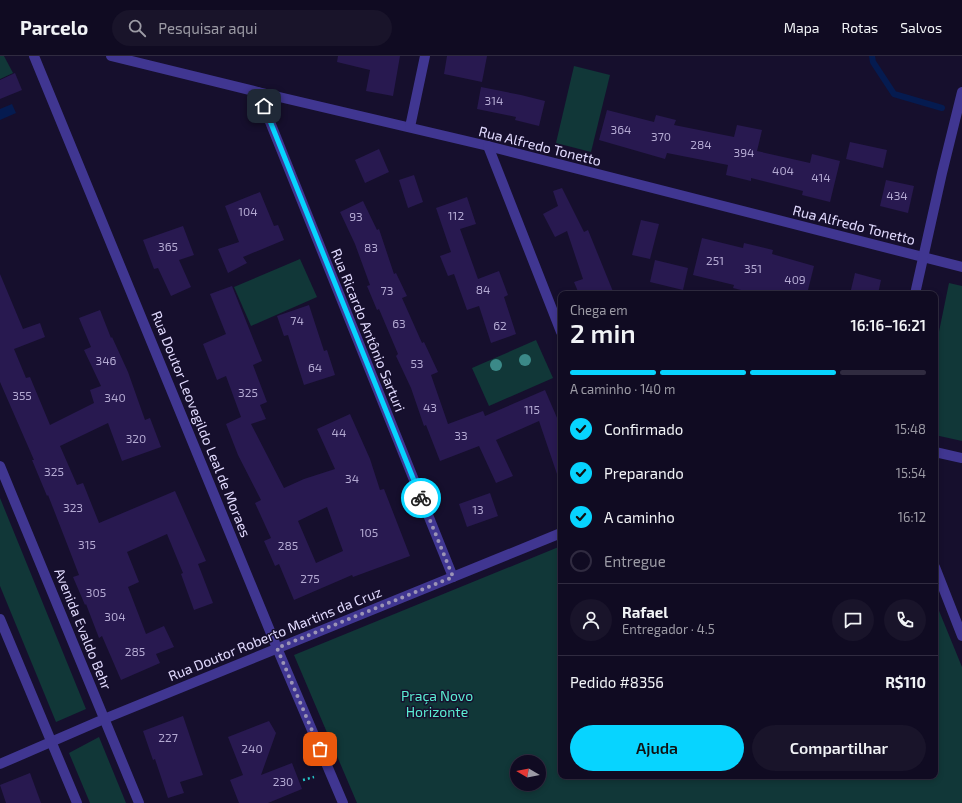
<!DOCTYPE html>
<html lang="pt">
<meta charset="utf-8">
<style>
body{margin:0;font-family:"Exo 2",sans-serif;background:#19142a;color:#f1f3f6;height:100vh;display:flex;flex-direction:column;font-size:15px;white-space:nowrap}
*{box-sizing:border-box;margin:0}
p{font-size:13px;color:#9c9ba5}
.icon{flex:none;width:22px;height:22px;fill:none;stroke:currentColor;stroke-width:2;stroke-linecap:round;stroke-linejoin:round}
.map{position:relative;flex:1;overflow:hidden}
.drawer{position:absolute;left:558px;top:235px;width:380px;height:488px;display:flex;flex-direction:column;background:#100b22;border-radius:8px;box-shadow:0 2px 6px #0003,0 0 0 1px #302b40}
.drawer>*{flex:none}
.needle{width:26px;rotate:280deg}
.controls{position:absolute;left:510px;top:699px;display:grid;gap:8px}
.controls a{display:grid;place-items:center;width:36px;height:36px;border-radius:50%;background:#100b22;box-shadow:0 2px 6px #0003,0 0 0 1px #302b40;font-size:20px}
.pin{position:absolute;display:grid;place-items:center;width:34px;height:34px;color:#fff;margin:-17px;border-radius:8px;box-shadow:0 2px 6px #0006}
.courier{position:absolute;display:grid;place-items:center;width:40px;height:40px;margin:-20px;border:3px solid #07d4ff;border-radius:50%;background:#fff;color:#222;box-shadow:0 1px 5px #0007}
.head em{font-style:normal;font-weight:600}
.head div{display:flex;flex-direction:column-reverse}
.head{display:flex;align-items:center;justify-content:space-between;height:68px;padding:0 12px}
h1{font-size:26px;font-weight:600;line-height:30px}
.bar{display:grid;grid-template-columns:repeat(4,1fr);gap:6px 4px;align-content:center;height:48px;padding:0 12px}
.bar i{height:5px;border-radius:3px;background:#302b40}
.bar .selected{background:#07d4ff}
.bar p{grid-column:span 4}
.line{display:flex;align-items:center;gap:10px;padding:0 12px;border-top:1px solid #302b40}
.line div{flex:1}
.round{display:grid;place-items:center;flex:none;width:42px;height:42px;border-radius:21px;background:#19142a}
ol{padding:0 12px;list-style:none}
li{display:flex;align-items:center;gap:12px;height:44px}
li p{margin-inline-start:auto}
li .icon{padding:4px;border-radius:50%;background:#07d4ff;color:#111;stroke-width:4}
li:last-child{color:#9c9ba5}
li i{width:22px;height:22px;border:2px solid #302b40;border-radius:50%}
.action{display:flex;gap:8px;margin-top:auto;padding:8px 12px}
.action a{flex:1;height:46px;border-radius:24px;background:#07d4ff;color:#111;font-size:16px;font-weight:600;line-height:46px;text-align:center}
.action a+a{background:#19142a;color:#f1f3f6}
header{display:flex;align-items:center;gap:24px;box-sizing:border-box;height:56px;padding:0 20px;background:#100b22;border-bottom:1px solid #302b40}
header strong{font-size:19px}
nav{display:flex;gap:22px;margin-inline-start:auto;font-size:14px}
.search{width:280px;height:36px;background:#19142a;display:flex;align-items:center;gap:10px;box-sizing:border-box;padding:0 14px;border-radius:22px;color:#9c9ba5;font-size:15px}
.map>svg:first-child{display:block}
.green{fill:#113738;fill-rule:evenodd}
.water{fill:#051b50}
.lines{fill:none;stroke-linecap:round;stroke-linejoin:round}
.stream{stroke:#051b50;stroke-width:6}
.building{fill:#281950;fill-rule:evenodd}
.path{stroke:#24c8ca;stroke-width:2.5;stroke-dasharray:2 3;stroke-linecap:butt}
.minor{stroke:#403691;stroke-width:10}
.tertiary{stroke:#403691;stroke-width:10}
.tree{fill:#3b8988}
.done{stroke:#9b94b6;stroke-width:4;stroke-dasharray:0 7.2}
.route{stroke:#07d4ff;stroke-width:5}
.labels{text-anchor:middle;stroke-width:3;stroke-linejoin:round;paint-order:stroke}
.number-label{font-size:12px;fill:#b4aad3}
.street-label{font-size:14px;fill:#e2dbff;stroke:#160f2d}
.park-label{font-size:14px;fill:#5aecd2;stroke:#160f2d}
</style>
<header>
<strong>Parcelo</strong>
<div class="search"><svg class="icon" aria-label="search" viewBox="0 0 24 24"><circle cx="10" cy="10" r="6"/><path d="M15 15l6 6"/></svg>Pesquisar aqui</div>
<nav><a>Mapa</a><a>Rotas</a><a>Salvos</a></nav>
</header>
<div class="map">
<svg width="962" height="747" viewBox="0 0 962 747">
<rect width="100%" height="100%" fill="#160f2d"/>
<!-- green -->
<g class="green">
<path d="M0 0H4L13 17 0 23Z"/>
<path d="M574 10 610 19 591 96 556 87Z"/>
<path d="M300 203 317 241 251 270 234 231Z"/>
<path d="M949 227 962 230V385L935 379V295Z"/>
<path d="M536 284 553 322 489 350 472 312Z"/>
<path d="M0 442 86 653 56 666 0 530Z"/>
<path d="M561 490V720H935V545L962 611V747H357L294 599ZM517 706H539V728H517Z"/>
<path d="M99 681 126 747H90L69 697Z"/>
</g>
<!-- water -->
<path class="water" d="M12 48 16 57 0 64V53Z"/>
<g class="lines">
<!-- stream -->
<path class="stream" d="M872 0 873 6 894 38 942 52"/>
</g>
<!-- building -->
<g class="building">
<path d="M338 0H400L393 40 366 35 370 14 337 6Z"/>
<path d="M447 0H487L482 26 444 18Z"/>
<path d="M15 17 22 34 0 43V24Z"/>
<path d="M481 31 521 39 545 45 539 70 515 64 516 61 477 53Z"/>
<path d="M607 54 654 66 656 59 676 64 674 69 734 81 737 69 762 74 757 95 810 107 812 98 840 105 830 146 802 139 803 135 751 122V125L726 119 728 109 667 97 665 103 599 84Z"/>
<path d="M850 86 887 94 883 112 846 103Z"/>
<path d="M379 93 389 116 365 127 355 104Z"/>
<path d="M414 119 423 146 408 152 399 124Z"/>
<path d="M886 124 914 130 908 157 880 150Z"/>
<path d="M562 132 584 176 588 174 614 238H579L574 226 583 223 567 175 555 181 543 158 558 150 553 135Z"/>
<path d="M260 136 274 170 278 169 284 184 243 201 247 207 228 217 218 193 239 186 225 150Z"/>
<path d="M467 141 476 168 460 173 478 223 499 215 508 239 504 241 516 278 491 287 479 250 467 254 454 218 448 220 440 200 451 196 436 152Z"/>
<path d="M363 145 377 174 379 173 394 218 396 217 407 240 402 242 422 287 424 286 438 316 431 319 448 368 483 355 485 360 545 334 561 371V420L558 421 539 365 496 384 513 420 496 427 479 390 440 405 426 369 424 370 411 332 396 300 398 298 379 253 377 254 367 230 370 229 355 188 340 156Z"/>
<path d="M641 164 659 168 650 203 632 199Z"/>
<path d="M183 170 194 199 179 204 191 231 171 240 158 212 154 213 143 184Z"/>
<path d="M702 182 743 192 744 187 773 194 772 198 814 210 807 238H757L733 232 734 229 693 219Z"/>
<path d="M655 204 688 212 683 234 650 226Z"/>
<path d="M855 217 881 224 878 238H850Z"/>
<path d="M0 218 23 273 40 267 45 281 14 293 26 322 30 321 50 369 94 347 90 334 101 330 84 294 91 291 79 262 100 254 111 282 112 281 128 316 145 364 150 362 161 391 122 405 108 367 60 390 77 429 83 427 99 467 175 435 206 505 198 508 213 547 194 554 181 518 183 517 167 478 127 496 139 526 128 531 146 578 164 570 174 591 156 598 160 607 121 624 102 580 99 582 86 548 85 549 73 521 79 519 64 480 48 439 47 440 32 404H34L0 326Z"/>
<path d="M232 230 262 305 253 309 267 346 260 349 266 363 251 368 284 432 304 423 335 413 317 373 350 358 370 403 380 434 384 433 410 500 353 521 352 519 294 544 279 508 275 510 264 485 271 482 255 447 261 444 238 399 226 368 241 361 226 320 217 324 203 288 226 278 210 238ZM327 451 343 495 316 507 298 465Z"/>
<path d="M309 249 324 295 327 294 335 319 304 329 288 279 284 280 277 260Z"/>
<path d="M490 437 498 460 467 471 459 448Z"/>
<path d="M183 660 203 719 180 726 184 737 168 742 155 703 153 704 143 675Z"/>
<path d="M269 665 276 677 261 719 292 707 302 733 268 747H239L230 724 243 719 228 681Z"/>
<path d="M30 717 41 747H6L0 729Z"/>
</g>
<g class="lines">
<!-- path -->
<path class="path" d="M303 724 314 721"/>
<!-- minor -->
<g class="minor">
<path d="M34 0 277 592 343 747"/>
<path d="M111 0 258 36 488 90 962 211"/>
<path d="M258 36 453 521"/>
<path d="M410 71 425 0"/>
<path d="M488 90 561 276"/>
<path d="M915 238 942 117 962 36"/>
<path d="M935 396 962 402"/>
<path d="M935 511 962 580"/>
<path d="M0 708 104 663 561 477"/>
</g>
<!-- tertiary -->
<g class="tertiary">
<path d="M0 410 139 747"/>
<path d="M0 563 77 747"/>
</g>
</g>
<!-- trees -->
<g class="tree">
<circle cx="525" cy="304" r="6"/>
<circle cx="496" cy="309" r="6"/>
</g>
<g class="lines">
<!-- done -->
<path class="done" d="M320 693 277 592 453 521 421 442"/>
<!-- route -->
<path class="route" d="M264 50 421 442"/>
</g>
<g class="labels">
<!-- number labels -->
<g class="number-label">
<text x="494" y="49">314</text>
<text x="621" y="78">364</text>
<text x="661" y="85">370</text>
<text x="701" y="93">284</text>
<text x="744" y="101">394</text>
<text x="783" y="119">404</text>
<text x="821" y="126">414</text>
<text x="897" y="144">434</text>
<text x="248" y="160">104</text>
<text x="456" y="164">112</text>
<text x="356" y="165">93</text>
<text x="168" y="195">365</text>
<text x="371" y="196">83</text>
<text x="715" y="209">251</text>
<text x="753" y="217">351</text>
<text x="795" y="228">409</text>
<text x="483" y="238">84</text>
<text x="387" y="239">73</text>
<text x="297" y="269">74</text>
<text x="399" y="272">63</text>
<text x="500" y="274">62</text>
<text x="106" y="309">346</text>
<text x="417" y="312">53</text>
<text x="315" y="316">64</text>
<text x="248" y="341">325</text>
<text x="22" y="344">355</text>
<text x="115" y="346">340</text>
<text x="430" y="356">43</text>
<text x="532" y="358">115</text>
<text x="339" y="381">44</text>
<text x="461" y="384">33</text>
<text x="136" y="387">320</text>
<text x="54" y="420">325</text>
<text x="352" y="427">34</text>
<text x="73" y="456">323</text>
<text x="478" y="458">13</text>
<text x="369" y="481">105</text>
<text x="87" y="493">315</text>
<text x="288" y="494">285</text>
<text x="310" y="527">275</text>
<text x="96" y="541">305</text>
<text x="115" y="565">304</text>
<text x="135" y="600">285</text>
<text x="168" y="686">227</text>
<text x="252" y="697">240</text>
<text x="283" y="730">230</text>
</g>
<!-- street labels -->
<g class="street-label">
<text transform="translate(540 90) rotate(14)" y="5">Rua Alfredo Tonetto</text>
<text transform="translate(854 169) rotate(14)" y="5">Rua Alfredo Tonetto</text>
<text transform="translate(368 274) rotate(68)" y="5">Rua Ricardo Antônio Sarturi</text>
<text transform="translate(201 368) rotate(68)" y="5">Rua Doutor Leovegildo Leal de Moraes</text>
<text transform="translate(83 573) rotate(68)" y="5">Avenida Evaldo Behr</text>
<text transform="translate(275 578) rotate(-22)" y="5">Rua Doutor Roberto Martins da Cruz</text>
</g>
<!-- park labels -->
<g class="park-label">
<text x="437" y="645">Praça Novo<tspan x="437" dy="16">Horizonte</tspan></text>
</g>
</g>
</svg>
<div class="controls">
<a><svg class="needle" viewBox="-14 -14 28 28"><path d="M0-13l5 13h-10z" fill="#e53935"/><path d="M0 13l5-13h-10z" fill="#9c9ba5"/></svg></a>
</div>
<div class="pin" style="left:320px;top:693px;background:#ea580c"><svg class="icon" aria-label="bag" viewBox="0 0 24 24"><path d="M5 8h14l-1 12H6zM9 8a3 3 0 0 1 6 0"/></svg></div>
<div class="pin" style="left:264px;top:50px;background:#1f2937"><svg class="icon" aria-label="home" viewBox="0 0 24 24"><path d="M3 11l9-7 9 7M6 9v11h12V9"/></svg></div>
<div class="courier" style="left:421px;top:442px"><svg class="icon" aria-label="bike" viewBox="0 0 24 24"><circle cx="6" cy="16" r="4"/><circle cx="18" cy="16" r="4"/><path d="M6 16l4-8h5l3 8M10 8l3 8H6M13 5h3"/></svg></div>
<section class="drawer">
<div class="head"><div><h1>2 min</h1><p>Chega em</p></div><em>16:16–16:21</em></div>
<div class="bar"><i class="selected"></i><i class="selected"></i><i class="selected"></i><i></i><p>A caminho · 140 m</p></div>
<ol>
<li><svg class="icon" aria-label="check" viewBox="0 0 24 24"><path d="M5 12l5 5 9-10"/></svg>Confirmado<p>15:48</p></li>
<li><svg class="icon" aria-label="check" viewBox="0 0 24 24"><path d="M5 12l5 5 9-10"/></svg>Preparando<p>15:54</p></li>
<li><svg class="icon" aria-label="check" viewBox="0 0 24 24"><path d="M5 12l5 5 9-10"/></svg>A caminho<p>16:12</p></li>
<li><i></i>Entregue</li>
</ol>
<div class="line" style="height:72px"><a class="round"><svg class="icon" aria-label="person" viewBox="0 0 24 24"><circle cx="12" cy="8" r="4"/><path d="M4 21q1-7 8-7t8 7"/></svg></a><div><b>Rafael</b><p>Entregador · 4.5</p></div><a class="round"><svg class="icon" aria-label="chat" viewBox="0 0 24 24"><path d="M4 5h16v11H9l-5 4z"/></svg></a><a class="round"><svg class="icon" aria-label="phone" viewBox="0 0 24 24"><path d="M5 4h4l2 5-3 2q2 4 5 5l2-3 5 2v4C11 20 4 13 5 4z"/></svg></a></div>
<div class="line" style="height:52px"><div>Pedido #8356</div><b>R$110</b></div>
<div class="action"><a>Ajuda</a><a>Compartilhar</a></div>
</section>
</div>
